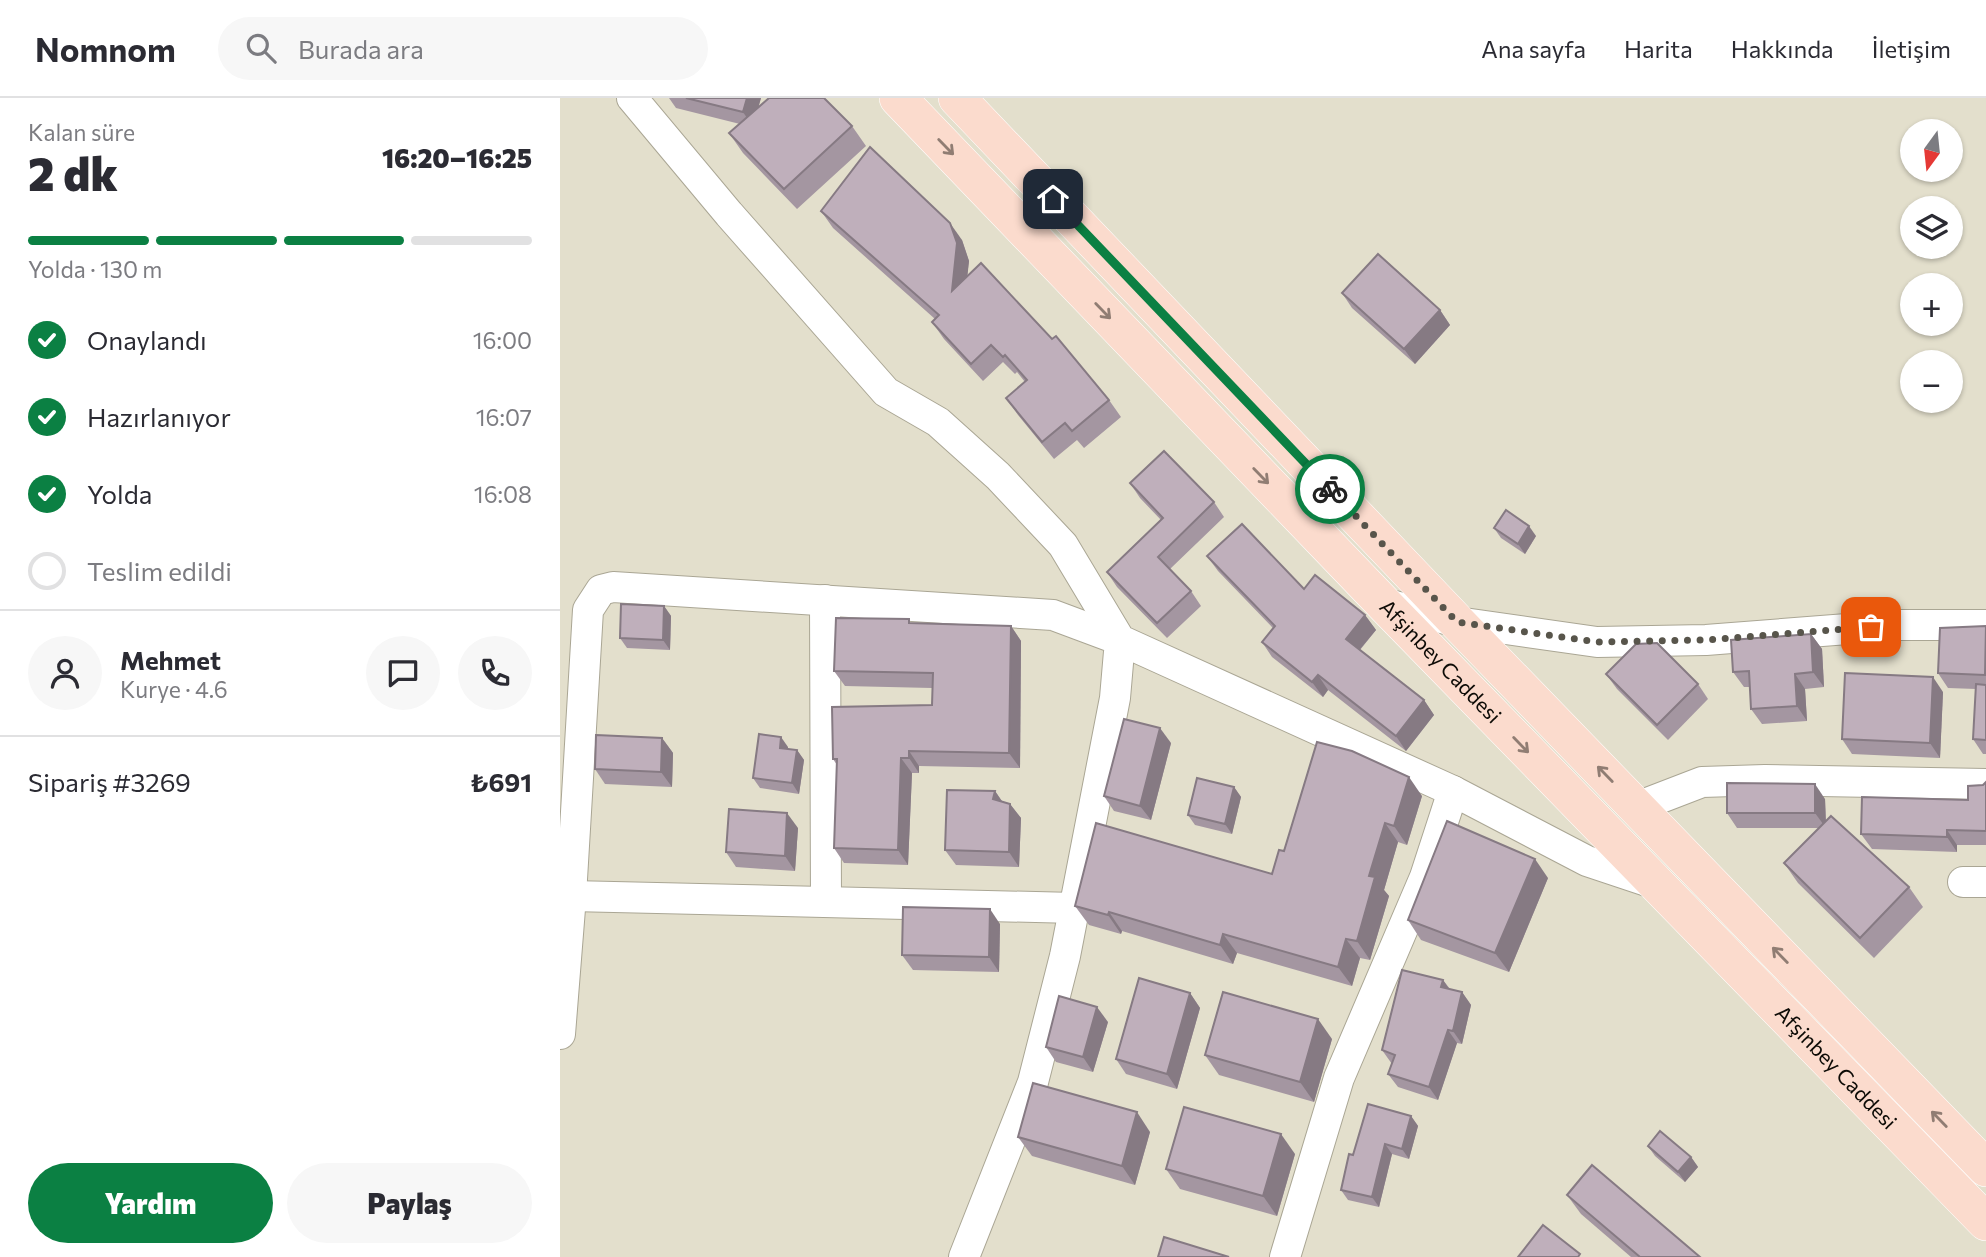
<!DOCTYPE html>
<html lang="tr">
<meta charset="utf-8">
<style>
body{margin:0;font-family:Commissioner,sans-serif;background:#f7f7f7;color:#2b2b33;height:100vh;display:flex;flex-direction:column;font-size:26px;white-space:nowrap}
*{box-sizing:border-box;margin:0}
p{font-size:23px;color:#7c7c81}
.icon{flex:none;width:38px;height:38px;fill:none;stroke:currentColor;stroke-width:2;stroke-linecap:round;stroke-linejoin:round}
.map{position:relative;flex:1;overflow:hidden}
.sheet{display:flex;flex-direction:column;background:#fff;width:560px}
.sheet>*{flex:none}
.needle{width:46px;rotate:195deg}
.tools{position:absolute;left:1340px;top:21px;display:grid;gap:14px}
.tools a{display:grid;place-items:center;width:63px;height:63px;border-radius:50%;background:#fff;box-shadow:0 2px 5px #0004;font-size:35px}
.pin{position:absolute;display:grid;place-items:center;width:60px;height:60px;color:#fff;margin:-30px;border-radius:14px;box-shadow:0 4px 10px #0006}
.courier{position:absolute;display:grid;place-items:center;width:70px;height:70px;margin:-35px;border:5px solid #0b8043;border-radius:50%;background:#fff;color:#222;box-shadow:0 2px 9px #0007}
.overview em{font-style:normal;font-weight:800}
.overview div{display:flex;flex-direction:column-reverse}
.overview{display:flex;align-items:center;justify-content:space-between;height:119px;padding:0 28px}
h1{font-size:46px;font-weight:800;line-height:52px}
.bar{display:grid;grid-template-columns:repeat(4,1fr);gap:10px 7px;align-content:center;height:84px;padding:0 28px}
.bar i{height:9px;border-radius:5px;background:#e1e1e2}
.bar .on{background:#0b8043}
.bar p{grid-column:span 4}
.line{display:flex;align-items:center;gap:18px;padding:0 28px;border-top:2px solid #e1e1e2}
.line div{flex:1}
.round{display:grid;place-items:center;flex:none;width:74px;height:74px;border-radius:37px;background:#f7f7f7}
ol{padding:0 28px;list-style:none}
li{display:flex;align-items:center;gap:21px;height:77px}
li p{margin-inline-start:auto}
li .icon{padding:7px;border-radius:50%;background:#0b8043;color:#fff;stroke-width:4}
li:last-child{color:#7c7c81}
li i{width:38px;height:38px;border:4px solid #e1e1e2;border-radius:50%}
.action{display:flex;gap:14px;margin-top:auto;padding:14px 28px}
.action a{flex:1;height:80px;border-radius:42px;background:#0b8043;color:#fff;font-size:28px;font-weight:800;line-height:80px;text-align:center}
.action a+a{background:#f7f7f7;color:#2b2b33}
header{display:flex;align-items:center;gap:42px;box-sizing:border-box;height:98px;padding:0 35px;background:#fff;border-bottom:2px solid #e1e1e2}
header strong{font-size:33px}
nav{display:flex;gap:38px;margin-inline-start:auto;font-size:24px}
.search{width:490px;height:63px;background:#f7f7f7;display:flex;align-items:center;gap:18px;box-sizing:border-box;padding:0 24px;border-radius:38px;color:#7c7c81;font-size:26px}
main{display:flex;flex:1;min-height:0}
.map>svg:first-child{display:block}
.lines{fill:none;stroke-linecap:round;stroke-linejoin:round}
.minor-casing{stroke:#aaa694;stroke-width:32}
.major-casing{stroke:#fff;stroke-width:38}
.minor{stroke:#fff;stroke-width:30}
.major{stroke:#fbdbcd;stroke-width:37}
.wall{fill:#a496a1}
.shaded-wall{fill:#867a83}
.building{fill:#bfafbb;stroke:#867a83;stroke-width:2}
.oneway{stroke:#907d73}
.done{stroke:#58554b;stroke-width:7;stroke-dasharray:0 12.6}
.route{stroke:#0b8043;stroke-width:9}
.labels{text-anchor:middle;stroke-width:5;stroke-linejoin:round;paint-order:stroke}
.street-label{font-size:21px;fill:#0d0b06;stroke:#f0ecd9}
</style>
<header>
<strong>Nomnom</strong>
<div class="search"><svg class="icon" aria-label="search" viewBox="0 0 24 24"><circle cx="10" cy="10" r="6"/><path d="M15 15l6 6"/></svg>Burada ara</div>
<nav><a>Ana sayfa</a><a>Harita</a><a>Hakkında</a><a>İletişim</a></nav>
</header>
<main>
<section class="sheet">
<div class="overview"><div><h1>2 dk</h1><p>Kalan süre</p></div><em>16:20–16:25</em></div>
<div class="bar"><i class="on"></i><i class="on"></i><i class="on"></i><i></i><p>Yolda · 130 m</p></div>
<ol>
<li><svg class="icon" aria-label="check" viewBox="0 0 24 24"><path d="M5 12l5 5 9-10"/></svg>Onaylandı<p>16:00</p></li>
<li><svg class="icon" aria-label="check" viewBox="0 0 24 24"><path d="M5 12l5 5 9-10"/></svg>Hazırlanıyor<p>16:07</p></li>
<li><svg class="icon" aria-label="check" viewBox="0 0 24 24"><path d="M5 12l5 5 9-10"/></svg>Yolda<p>16:08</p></li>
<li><i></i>Teslim edildi</li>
</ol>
<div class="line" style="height:126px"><a class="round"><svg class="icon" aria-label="person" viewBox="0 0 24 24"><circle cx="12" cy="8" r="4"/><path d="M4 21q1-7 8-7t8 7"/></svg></a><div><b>Mehmet</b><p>Kurye · 4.6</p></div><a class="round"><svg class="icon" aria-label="chat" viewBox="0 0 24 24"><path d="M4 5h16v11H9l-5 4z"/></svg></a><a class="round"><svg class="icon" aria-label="phone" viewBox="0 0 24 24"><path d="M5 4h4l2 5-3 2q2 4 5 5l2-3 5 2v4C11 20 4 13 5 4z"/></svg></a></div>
<div class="line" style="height:91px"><div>Sipariş #3269</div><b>₺691</b></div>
<div class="action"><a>Yardım</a><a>Paylaş</a></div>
</section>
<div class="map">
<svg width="1426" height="1159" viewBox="0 0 1426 1159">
<rect width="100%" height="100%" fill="#e3dfcc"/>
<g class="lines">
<!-- minor casing -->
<g class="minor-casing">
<g id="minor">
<path d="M72 0 169 116 326 294 378 324 438 378 503 447 560 542 893 693"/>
<path d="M265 502 266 804"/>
<path d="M823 505 897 524 1037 544 1146 542 1339 527H1426"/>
<path d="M1077 709 1142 684 1205 682 1426 686"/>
<path d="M1403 784H1426"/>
<path d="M11 798 515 810"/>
<path d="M0 936 11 798 28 512 41 492 53 489 493 517 560 542 555 600 505 858 473 984 404 1159"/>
<path d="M725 1159 779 980 865 779 893 693 1027 763 1096 786"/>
</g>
</g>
<!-- major casing -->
<g class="major-casing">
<g id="major">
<path id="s1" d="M338 0 823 505 1426 1124"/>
<path d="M397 0 897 524 1426 1070"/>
</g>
</g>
<!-- minor -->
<use href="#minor" class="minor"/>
<!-- major -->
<use href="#major" class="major"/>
</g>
<!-- wall -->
<g class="wall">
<path d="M109 0H201L198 9 292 28 306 48 237 111 183 55 169 35 180 26 116 10Z"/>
<path d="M261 113 402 142 409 163 407 178 549 302 561 319 524 350 517 342 494 361 458 317 446 300 465 284 457 274 455 276 443 264 423 283 384 241 372 224 375 221 273 130Z"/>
<path d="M782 195 880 212 890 227 855 266 792 210Z"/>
<path d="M570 385 654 404 664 419 610 471 631 493 641 508 607 540 557 489 547 474 601 422 580 400Z"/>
<path d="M934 430 976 438 965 456 941 440Z"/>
<path d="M647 458 744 491 805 517 816 532 800 552 864 602 874 617 846 653 768 592 763 599 712 559 702 544 713 530 658 473Z"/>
<path d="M104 508 111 518 110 552 67 550 60 540Z"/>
<path d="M352 525 451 528 461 543 460 670 359 668V675H352L348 767 284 765 274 750 277 667 273 661 372 607V590L285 588 274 573Z"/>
<path d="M1426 528V656H1423L1413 641 1416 591 1388 590 1378 575Z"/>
<path d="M1251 536 1262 551 1264 589 1245 591 1247 623 1202 626 1191 611 1190 589H1184L1173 574Z"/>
<path d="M1046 576 1138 586 1148 601 1108 642 1057 591Z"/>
<path d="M1383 594 1380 660 1292 656 1282 641Z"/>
<path d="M102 640 113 655 112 689 45 686 35 671Z"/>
<path d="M611 645 591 722 554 713 544 698Z"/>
<path d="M228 649V651L237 652 244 662 239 696 200 690 193 680Z"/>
<path d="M1426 684V747H1397V754L1312 751 1301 736 1408 702Z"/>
<path d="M674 689 681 699 672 736 635 727 628 717Z"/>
<path d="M435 693 442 703 450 706 461 720 459 769 396 767 385 752Z"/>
<path d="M862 698 847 747 838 744 824 792 829 798 810 862 800 860 792 888 677 855 673 866 562 833 561 836 529 827 515 808 712 776 724 753Z"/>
<path d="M1265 701 1266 723 1349 789 1363 809 1314 860 1238 785 1224 765 1259 730H1177L1167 715Z"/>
<path d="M238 730 235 773 176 769 166 754Z"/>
<path d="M988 780 949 874 861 842 848 822Z"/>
<path d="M440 826 439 874 353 872 342 857Z"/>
<path d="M883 882 890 891 902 894 911 907 902 946 897 945 878 1002 838 989 828 976 832 966 822 952Z"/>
<path d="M630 895 640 910 617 991 566 976 556 961Z"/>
<path d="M548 924 533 974 496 964 486 949Z"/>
<path d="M772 941 754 1004 659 977 645 957Z"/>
<path d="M851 1018 858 1028 849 1061 832 1056 819 1109 788 1102 781 1092 793 1057Z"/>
<path d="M590 1034 575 1087 472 1058 458 1039Z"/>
<path d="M1088 1048 1131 1059 1138 1069 1125 1084 1095 1058Z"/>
<path d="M735 1056 717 1118 620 1091 606 1071Z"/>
<path d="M1007 1097 1140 1159H1071L1021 1116Z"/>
</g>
<!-- shaded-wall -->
<g class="shaded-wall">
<path d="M187 0H201L193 29 183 14Z"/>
<path d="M390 125 402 142 409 163 404 210 392 193Z"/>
<path d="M880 212 890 227 855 266 844 251Z"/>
<path d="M969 428 976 438 965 456 958 446Z"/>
<path d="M104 508 111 518 110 552 103 542Z"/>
<path d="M805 517 816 532 796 556 786 541Z"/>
<path d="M451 528 461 543 460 670 449 655Z"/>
<path d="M1251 536 1262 551 1264 589 1253 574Z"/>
<path d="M1235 576 1245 591 1247 623 1237 608Z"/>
<path d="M758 577 768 592 763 599 752 584Z"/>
<path d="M1373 579 1383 594 1380 660 1370 645Z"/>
<path d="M864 602 874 617 846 653 836 638Z"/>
<path d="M600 630 611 645 591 722 580 708Z"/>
<path d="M221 639 228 649 227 660 220 650Z"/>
<path d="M102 640 113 655 112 689 101 674Z"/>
<path d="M237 652 244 662 239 696 232 685Z"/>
<path d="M349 653 359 668V675L349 660Z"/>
<path d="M341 660 352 675 348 767 338 752Z"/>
<path d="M849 679 862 698 847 747 834 728Z"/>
<path d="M1255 686 1265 701 1266 730 1255 715Z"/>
<path d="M674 689 681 699 672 736 665 726Z"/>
<path d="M435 693 445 708 433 701Z"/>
<path d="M450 706 461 720 459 769 449 754Z"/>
<path d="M227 715 238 730 235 773 225 758Z"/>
<path d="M825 725 838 744 824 792 829 798 810 862 797 843 809 778Z"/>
<path d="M1387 732 1397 747V754L1387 739Z"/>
<path d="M975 761 988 780 949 874 935 855Z"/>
<path d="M430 811 440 826 439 874 429 859Z"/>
<path d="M549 814 562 833 561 836 548 817Z"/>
<path d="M663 836 677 855 673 866 660 847Z"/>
<path d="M786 841 800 860 792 888 778 869Z"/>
<path d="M883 882 892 895 881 889Z"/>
<path d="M902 894 911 907 902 946 893 933Z"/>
<path d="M630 895 640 910 617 991 607 976Z"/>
<path d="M537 909 548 924 533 974 523 959Z"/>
<path d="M758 921 772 941 754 1004 740 984Z"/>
<path d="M888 932 897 945 878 1002 869 989Z"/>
<path d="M577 1014 590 1034 575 1087 562 1068Z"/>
<path d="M851 1018 858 1028 849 1061 842 1051Z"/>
<path d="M721 1036 735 1056 717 1118 703 1098Z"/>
<path d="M825 1046 832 1056 819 1109 812 1099Z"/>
<path d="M1131 1059 1138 1069 1125 1084 1118 1074Z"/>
</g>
<!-- building -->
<g class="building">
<path d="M126 0H187L183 14Z"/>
<path d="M209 0H264L292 28 224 91 169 35Z"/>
<path d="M310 49 390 125 397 145 392 193 421 165 492 241 496 238 549 302 512 333 505 325 482 344 446 300 467 282 445 257 443 259 431 247 411 266 372 224 379 217 261 113Z"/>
<path d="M818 156 880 212 844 251 782 195Z"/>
<path d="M604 353 654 404 598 459 631 493 597 525 547 474 603 420 570 385Z"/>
<path d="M946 412 969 428 958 446 934 430Z"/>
<path d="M682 426 744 491 755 477 805 517 786 541 864 602 836 638 758 577 752 584 702 544 715 528 647 458Z"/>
<path d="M61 506 104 508 103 542 60 540Z"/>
<path d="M276 520 349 521V525L451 528 449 655 349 653V660H341L338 752 274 750 277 661H273L272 609 372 607 373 575 274 573Z"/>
<path d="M1426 528 1425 577 1378 575 1380 530Z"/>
<path d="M1251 536 1253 574 1235 576 1237 608 1191 611 1189 573 1173 574 1171 542Z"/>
<path d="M1097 545 1138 586 1097 627 1046 576 1076 546Z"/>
<path d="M1285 575 1373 579 1370 645 1282 641Z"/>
<path d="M1416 586 1426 587V642L1413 641Z"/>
<path d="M564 621 600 630 580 708 544 698Z"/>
<path d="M199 636 221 639 220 650 237 652 232 685 193 680Z"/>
<path d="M36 637 102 640 101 674 35 671Z"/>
<path d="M757 644 792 653 849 679 834 728 825 725 809 778 815 779 797 843 786 841 778 869 663 836 660 847 549 814 548 817 515 808 536 725 712 776 719 752 724 753Z"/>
<path d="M637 680 674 689 665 726 628 717Z"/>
<path d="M1426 684V733L1387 732V739L1301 736 1302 699 1408 702V688L1423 687Z"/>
<path d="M1167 685 1255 686V715H1167Z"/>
<path d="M387 692 435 693 433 701 450 706 449 754 385 752Z"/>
<path d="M169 711 227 715 225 758 166 754Z"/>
<path d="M1271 718 1349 789 1300 840 1224 765Z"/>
<path d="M887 723 975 761 935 855 848 822Z"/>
<path d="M343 809 430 811 429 859 342 857Z"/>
<path d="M842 872 883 882 881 889 902 894 893 933 888 932 869 989 828 976 835 957 822 952Z"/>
<path d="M579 880 630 895 607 976 556 961Z"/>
<path d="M663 894 758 921 740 984 645 957Z"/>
<path d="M499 898 537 909 523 959 486 949Z"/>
<path d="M473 985 577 1014 562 1068 458 1039Z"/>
<path d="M808 1006 851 1018 842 1051 825 1046 812 1099 781 1092 789 1056 793 1057Z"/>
<path d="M624 1009 721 1036 703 1098 606 1071Z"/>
<path d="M1100 1033 1131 1059 1118 1074 1088 1048Z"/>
<path d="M1032 1067 1140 1159H1080L1007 1097Z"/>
<path d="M983 1127 1020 1156 1018 1159H958Z"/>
<path d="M604 1139 669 1159H598Z"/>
</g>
<!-- one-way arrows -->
<defs><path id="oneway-shaft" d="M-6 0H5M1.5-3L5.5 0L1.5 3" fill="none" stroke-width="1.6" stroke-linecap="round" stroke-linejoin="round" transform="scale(1.75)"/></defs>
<g class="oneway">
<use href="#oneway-shaft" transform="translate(386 49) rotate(46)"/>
<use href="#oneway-shaft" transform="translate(543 213) rotate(46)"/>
<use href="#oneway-shaft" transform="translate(701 378) rotate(46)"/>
<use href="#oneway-shaft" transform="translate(961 647) rotate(46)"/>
<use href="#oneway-shaft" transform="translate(1045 676) rotate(-134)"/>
<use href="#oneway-shaft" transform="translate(1220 857) rotate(-134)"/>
<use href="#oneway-shaft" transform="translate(1379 1021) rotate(-134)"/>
</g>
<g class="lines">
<!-- done -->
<path class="done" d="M770 391 897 524 1037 544 1146 542 1311 529"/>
<!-- route -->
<path class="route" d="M493 101 770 391"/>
</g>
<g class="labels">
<!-- street labels -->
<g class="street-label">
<text dy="7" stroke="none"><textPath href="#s1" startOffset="782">Afşinbey Caddesi</textPath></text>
<text dy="7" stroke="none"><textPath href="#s1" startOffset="1349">Afşinbey Caddesi</textPath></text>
</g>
</g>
</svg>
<div class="tools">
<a><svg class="needle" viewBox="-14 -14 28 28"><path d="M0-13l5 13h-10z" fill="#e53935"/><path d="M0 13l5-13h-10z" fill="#7c7c81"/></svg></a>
<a><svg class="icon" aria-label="layers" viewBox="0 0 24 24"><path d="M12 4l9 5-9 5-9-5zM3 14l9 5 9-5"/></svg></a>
<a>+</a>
<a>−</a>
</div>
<div class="pin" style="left:1311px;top:529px;background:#ea580c"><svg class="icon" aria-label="bag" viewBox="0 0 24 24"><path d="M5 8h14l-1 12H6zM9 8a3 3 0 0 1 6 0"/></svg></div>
<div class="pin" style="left:493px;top:101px;background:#1f2937"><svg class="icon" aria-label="home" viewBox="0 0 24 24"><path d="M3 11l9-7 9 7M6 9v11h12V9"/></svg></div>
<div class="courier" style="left:770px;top:391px"><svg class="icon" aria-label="bike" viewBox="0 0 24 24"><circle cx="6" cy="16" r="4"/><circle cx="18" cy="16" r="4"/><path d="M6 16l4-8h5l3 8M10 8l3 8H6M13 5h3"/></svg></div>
</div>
</main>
